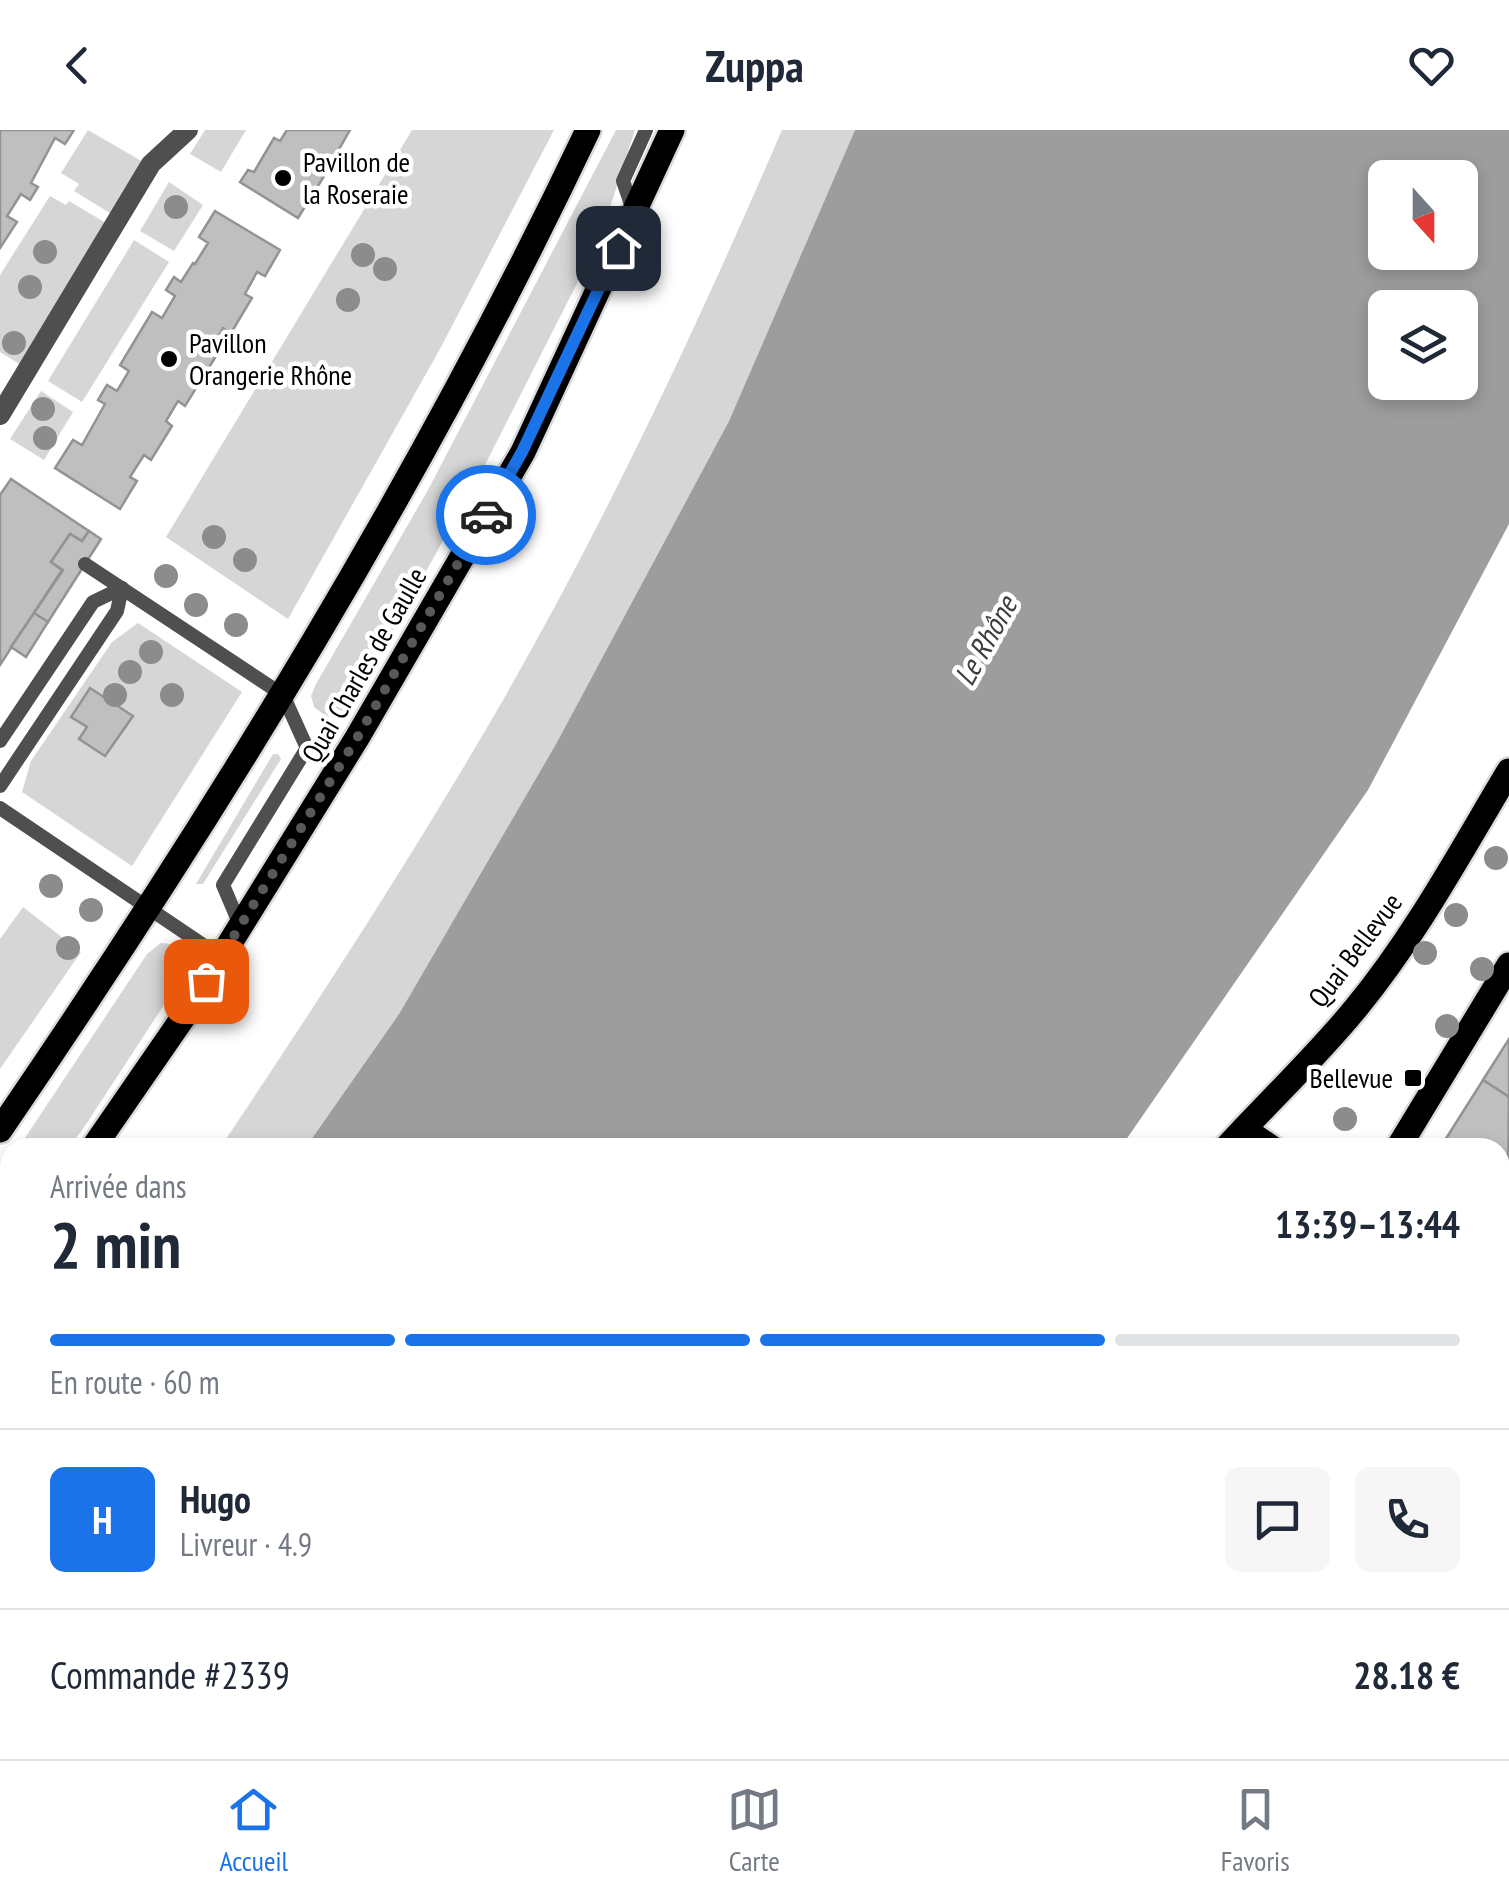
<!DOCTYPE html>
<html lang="fr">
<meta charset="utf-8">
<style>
body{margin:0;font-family:"PT Sans Narrow",sans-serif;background:#f6f6f7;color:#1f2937;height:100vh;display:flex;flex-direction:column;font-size:38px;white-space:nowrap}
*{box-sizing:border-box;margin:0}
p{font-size:32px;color:#747a83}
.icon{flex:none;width:55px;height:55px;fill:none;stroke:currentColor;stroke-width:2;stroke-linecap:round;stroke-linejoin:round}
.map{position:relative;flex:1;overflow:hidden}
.sheet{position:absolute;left:0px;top:1008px;width:1510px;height:622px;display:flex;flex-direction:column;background:#fff;border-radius:30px 30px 0 0;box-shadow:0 5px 15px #0003}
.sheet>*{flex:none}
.needle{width:65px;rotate:159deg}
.controls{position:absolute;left:1368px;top:30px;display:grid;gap:20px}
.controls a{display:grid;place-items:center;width:110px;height:110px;border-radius:15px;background:#fff;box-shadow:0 5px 15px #0003;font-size:50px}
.pin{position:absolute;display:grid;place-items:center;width:85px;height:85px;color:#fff;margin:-42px;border-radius:20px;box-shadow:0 5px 15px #0006}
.courier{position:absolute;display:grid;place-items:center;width:100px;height:100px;margin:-50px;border:8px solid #1a73e8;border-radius:50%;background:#fff;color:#222;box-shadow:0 2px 12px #0007}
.overview em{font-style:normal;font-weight:700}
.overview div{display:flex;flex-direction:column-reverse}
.overview{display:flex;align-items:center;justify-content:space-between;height:170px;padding:0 50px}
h1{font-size:65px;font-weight:700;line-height:75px}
.bar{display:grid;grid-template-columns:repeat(4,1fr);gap:15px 10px;align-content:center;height:120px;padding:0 50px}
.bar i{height:12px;border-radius:8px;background:#e0e1e3}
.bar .selected{background:#1a73e8}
.bar p{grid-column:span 4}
.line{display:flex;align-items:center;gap:25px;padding:0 50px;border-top:2px solid #e0e1e3}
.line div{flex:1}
.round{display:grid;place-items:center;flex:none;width:105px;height:105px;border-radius:15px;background:#f6f6f7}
header{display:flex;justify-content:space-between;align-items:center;height:130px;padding:0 50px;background:#fff;font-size:45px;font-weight:700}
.dock{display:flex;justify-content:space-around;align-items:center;height:140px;border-top:2px solid #e0e1e3;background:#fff;font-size:28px;color:#747a83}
.dock a{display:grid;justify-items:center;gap:5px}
.dock .selected{color:#1a73e8}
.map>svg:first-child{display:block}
.green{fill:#d6d6d6}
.water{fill:#9d9d9d;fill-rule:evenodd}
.building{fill:#bfbfbf;stroke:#939393;stroke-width:2.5}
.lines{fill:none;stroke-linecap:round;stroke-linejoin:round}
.primary-casing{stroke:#dbdbdb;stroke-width:30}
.highway-casing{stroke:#dbdbdb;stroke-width:35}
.lane{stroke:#4f4f4f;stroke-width:14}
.street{stroke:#4f4f4f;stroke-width:20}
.secondary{stroke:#1c1c1c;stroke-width:20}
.primary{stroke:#000;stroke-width:25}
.highway{stroke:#000;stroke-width:30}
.tree{fill:#8c8c8c}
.done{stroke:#595959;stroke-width:10;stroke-dasharray:0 18}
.route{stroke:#1a73e8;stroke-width:12}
.poi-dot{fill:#000;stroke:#fff;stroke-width:4}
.labels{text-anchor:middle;stroke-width:9;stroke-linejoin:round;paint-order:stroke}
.poi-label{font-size:28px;fill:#000;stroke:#fff;text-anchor:start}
.street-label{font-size:28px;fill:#000;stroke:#fff}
.water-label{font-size:30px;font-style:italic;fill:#3e3e3e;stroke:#fff}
</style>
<header><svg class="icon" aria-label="back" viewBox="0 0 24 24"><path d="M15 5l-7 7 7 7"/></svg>Zuppa<svg class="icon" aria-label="heart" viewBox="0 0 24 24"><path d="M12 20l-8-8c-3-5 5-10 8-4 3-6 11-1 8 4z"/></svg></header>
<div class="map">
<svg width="1509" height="1629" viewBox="0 0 1509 1629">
<rect width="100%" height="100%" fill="#fff"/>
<!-- green -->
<g class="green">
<path d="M88 0 145 33 113 85 74 61 79 54 61 43Z"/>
<path d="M205 0H246L221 42 190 24Z"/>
<path d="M412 0H554L440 219 288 489 166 407Z"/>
<path d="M616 0H635L600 108 488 329 370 543 343 584 327 587 314 577 311 566 316 554 428 360Z"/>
<path d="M782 0H855L729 291 556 614 399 884 306 1017 220 1018C317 873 412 727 499 577 606 391 697 197 782 0Z"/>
<path d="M169 52 203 75 174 121 140 101Z"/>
<path d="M50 66 66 75 69 71 106 93 21 235 0 222V145Z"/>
<path d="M134 110 169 132 82 272 48 251Z"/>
<path d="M41 261 73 282 44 330 10 309Z"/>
<path d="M138 493 242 562 132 736 22 662 31 631 112 512Z"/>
<path d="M273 624H278L281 629 203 754H196Z"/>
<path d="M23 777 81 822 0 939V809Z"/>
<path d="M161 813C178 814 188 820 188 838L83 999 69 1017H19L147 824Z"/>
<path d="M10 1031V1097L0 1111V1045Z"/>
<path d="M1509 1225V1307L1500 1302V1240Z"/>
<path d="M10 1309V1379L0 1391V1322Z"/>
<path d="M1509 1324V1629H1480L1478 1620H1500V1338Z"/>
</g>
<!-- water -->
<g class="water">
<path d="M855 0H1509V394L1368 660 1121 1017H306L399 884 556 614 729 291ZM1385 48H1460V122H1385ZM1385 178H1460V252H1385Z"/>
<path d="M10 1379V1620H710L704 1629H0V1391Z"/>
</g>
<!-- building -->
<g class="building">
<path d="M0 0H74L65 14 55 8 31 53 38 57 30 70 21 64 7 86 17 92 0 118Z"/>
<path d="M350 0 334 28 329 25 325 30 322 36 327 39 326 43 298 88 240 52 248 40 254 42 274 8 280 11 287 0Z"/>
<path d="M215 81 280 120 265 146 257 142 245 164 252 168 231 203 223 198 211 219 218 223 185 276 178 271 166 291 172 296 151 330 144 325 130 347 137 351 120 379 55 338 73 310 82 315 105 274 98 270 107 255 117 261 129 241 120 235 152 182 162 188 175 166 166 160 174 147 181 152 193 133 195 134 208 113 199 107Z"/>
<path d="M11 349 89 401 82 411 70 404 51 432 62 440 0 535V365Z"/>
<path d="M89 401 101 409 48 492 34 483 63 440 51 432 70 404 82 411Z"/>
<path d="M34 483 48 492 26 527 11 517Z"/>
<path d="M90 558 133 586 105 626 79 609 87 597 71 587Z"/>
<path d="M1509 909V967L1483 950Z"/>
<path d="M1483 950 1509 967 1508 1042 1500 1037V1018H1440Z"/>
<path d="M1500 1037 1509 1041V1225L1500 1240Z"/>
<path d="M871 1620H996L990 1629H865Z"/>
<path d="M1065 1620H1135L1129 1629H1059Z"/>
<path d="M1203 1620H1276L1277 1621 1270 1629H1197Z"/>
<path d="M1292 1620H1341L1346 1629H1296Z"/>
</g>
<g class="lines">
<!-- primary casing -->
<g class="primary-casing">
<g id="primary">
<path d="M1244 999 1272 1018"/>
<path d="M0 1000C218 681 422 350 588 0"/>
<path d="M93 1018 191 876 357 608 523 322 672 0"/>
<path d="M1226 1018C1269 971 1316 927 1356 878 1416 805 1461 721 1509 641"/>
<path d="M1398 1018 1509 835"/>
<path d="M0 1148 10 1135"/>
</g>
</g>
<!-- highway casing -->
<g class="highway-casing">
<path id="highway" d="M797 1629 804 1620"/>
</g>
<!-- lane -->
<g class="lane">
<path d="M634 83 623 51 646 0"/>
<path d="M85 434 283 565 307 618 223 755 240 795"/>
<path d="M0 611 93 472 122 458"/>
<path d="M0 656 117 481 122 458"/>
<path d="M0 678 221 827"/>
<path d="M1351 1620 1356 1629"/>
</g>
<!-- street -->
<path class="street" d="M0 285 151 34 188 0"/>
<!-- secondary -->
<g class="secondary">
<path d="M831 1629 837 1620"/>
<path d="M1026 1629 1031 1620"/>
</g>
<!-- primary -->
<use href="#primary" class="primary"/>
<!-- highway -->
<use href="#highway" class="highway"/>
</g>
<!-- trees -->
<g class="tree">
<circle cx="176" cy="77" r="12"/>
<circle cx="45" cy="122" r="12"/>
<circle cx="363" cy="125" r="12"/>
<circle cx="385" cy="139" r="12"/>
<circle cx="30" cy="157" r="12"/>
<circle cx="348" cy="170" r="12"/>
<circle cx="14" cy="213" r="12"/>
<circle cx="43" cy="279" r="12"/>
<circle cx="45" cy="308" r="12"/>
<circle cx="214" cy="407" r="12"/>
<circle cx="245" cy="430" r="12"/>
<circle cx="166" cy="446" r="12"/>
<circle cx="196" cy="475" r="12"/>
<circle cx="236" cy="495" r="12"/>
<circle cx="151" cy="522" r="12"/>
<circle cx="130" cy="542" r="12"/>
<circle cx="115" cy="565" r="12"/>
<circle cx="172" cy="565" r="12"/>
<circle cx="1496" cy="728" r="12"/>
<circle cx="51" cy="756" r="12"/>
<circle cx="91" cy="780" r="12"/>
<circle cx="1456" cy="785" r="12"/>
<circle cx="68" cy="818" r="12"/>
<circle cx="1425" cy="823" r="12"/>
<circle cx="1482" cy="839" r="12"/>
<circle cx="1447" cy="896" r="12"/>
<circle cx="1345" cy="989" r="12"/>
</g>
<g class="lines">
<!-- done -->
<path class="done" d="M206 851 357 608 486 385"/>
<!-- route -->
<path class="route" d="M486 385 522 322 618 118"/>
</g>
<!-- markers -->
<g class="poi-dot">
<circle cx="283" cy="48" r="10"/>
<circle cx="169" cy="229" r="10"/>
<rect x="1403" y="938" width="20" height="20" rx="5"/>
</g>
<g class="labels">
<!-- poi labels -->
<g class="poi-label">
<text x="303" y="42">Pavillon de<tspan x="303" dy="32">la Roseraie</tspan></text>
<text x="189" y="223">Pavillon<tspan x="189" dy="32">Orangerie Rhône</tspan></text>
<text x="1393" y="958" text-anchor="end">Bellevue</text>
</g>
<!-- street labels -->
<g class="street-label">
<text transform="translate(364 535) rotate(-60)" y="10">Quai Charles de Gaulle</text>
<text transform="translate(1355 820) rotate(-53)" y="10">Quai Bellevue</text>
</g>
<!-- water labels -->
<g class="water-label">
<text transform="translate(986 511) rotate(-61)" y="10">Le Rhône</text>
</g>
</g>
</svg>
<div class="controls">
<a><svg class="needle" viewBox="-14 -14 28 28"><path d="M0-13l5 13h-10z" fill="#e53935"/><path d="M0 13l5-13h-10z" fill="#747a83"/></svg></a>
<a><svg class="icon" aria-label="layers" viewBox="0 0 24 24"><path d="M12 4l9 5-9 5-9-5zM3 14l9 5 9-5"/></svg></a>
</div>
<div class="pin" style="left:206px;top:851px;background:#ea580c"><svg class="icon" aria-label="bag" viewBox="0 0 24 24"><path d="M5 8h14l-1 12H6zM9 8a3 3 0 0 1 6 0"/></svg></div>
<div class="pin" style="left:618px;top:118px;background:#1f2937"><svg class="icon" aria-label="home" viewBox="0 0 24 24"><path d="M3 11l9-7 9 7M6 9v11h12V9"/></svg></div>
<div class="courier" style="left:486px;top:385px"><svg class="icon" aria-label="car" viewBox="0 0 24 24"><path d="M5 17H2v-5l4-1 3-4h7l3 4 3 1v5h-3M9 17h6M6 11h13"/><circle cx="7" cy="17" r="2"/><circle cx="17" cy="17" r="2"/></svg></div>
<section class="sheet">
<div class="overview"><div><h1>2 min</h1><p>Arrivée dans</p></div><em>13:39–13:44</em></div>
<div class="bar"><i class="selected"></i><i class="selected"></i><i class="selected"></i><i></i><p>En route · 60 m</p></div>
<div class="line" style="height:180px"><b class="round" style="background:#1a73e8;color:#fff">H</b><div><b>Hugo</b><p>Livreur · 4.9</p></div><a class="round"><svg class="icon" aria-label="chat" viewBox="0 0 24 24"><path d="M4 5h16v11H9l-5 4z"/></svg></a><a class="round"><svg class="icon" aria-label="phone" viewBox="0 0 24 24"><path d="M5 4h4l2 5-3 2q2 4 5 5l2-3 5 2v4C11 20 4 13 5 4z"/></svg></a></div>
<div class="line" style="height:130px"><div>Commande #2339</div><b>28.18 €</b></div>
</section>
</div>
<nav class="dock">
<a class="selected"><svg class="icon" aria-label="home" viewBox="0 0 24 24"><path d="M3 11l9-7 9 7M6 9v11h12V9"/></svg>Accueil</a>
<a><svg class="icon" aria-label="map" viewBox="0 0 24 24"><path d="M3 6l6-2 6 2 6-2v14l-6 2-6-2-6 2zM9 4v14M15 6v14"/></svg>Carte</a>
<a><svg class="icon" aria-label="saved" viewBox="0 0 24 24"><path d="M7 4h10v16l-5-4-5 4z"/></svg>Favoris</a>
</nav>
